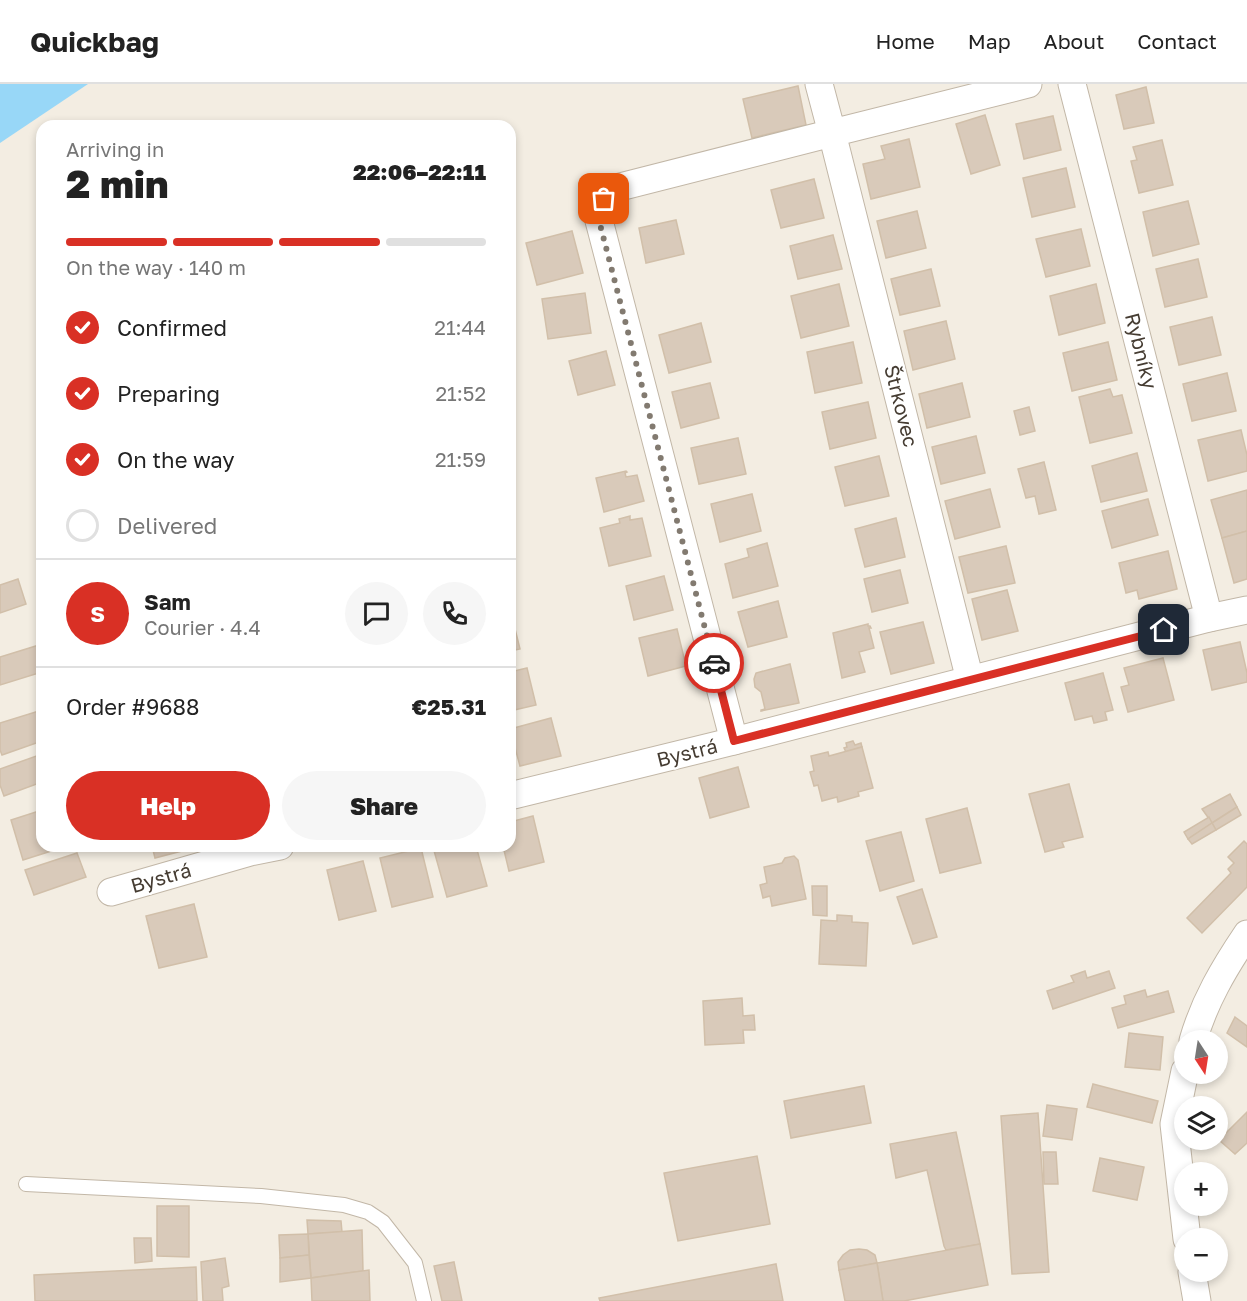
<!DOCTYPE html>
<meta charset="utf-8">
<style>
body{margin:0;font-family:"Golos Text",sans-serif;background:#f6f6f6;color:#222;height:100vh;display:flex;flex-direction:column;font-size:22px;white-space:nowrap}
*{box-sizing:border-box;margin:0}
p{font-size:20px;color:#767676}
.icon{flex:none;width:33px;height:33px;fill:none;stroke:currentColor;stroke-width:2;stroke-linecap:round;stroke-linejoin:round}
.map{position:relative;flex:1;overflow:hidden}
.details{position:absolute;left:36px;top:36px;width:480px;height:732px;display:flex;flex-direction:column;background:#fff;border-radius:18px;box-shadow:0 3px 9px #0003}
.details>*{flex:none}
.needle{width:39px;rotate:168deg}
.fabs{position:absolute;left:1174px;top:946px;display:grid;gap:12px}
.fabs a{display:grid;place-items:center;width:54px;height:54px;border-radius:50%;background:#fff;box-shadow:0 3px 9px #0003;font-size:30px}
.pin{position:absolute;display:grid;place-items:center;width:51px;height:51px;color:#fff;margin:-26px;border-radius:12px;box-shadow:0 3px 9px #0006}
.courier{position:absolute;display:grid;place-items:center;width:60px;height:60px;margin:-30px;border:4px solid #d93025;border-radius:50%;background:#fff;color:#222;box-shadow:0 2px 8px #0007}
.headline em{font-style:normal;font-weight:800}
.headline div{display:flex;flex-direction:column-reverse}
.headline{display:flex;align-items:center;justify-content:space-between;height:102px;padding:0 30px}
h1{font-size:39px;font-weight:800;line-height:45px}
.bar{display:grid;grid-template-columns:repeat(4,1fr);gap:9px 6px;align-content:center;height:72px;padding:0 30px}
.bar i{height:8px;border-radius:4px;background:#e0e0e0}
.bar .current{background:#d93025}
.bar p{grid-column:span 4}
.line{display:flex;align-items:center;gap:15px;padding:0 30px;border-top:2px solid #e0e0e0}
.line div{flex:1}
.round{display:grid;place-items:center;flex:none;width:63px;height:63px;border-radius:32px;background:#f6f6f6}
ol{padding:0 30px;list-style:none}
li{display:flex;align-items:center;gap:18px;height:66px}
li p{margin-inline-start:auto}
li .icon{padding:6px;border-radius:50%;background:#d93025;color:#fff;stroke-width:4}
li:last-child{color:#767676}
li i{width:33px;height:33px;border:3px solid #e0e0e0;border-radius:50%}
.action{display:flex;gap:12px;margin-top:auto;padding:12px 30px}
.action a{flex:1;height:69px;border-radius:36px;background:#d93025;color:#fff;font-size:24px;font-weight:800;line-height:69px;text-align:center}
.action a+a{background:#f6f6f6;color:#222}
header{display:flex;align-items:center;gap:36px;box-sizing:border-box;height:84px;padding:0 30px;background:#fff;border-bottom:2px solid #e0e0e0}
header strong{font-size:28px}
nav{display:flex;gap:33px;margin-inline-start:auto;font-size:21px}
.map>svg:first-child{display:block}
.water{fill:#98d7f7}
.building{fill:#d9caba;stroke:#d1bfa9;stroke-width:1.5}
.lines{fill:none;stroke-linecap:round;stroke-linejoin:round}
.service-casing{stroke:#c2b7a7;stroke-width:16}
.minor-casing{stroke:#c2b7a7;stroke-width:29}
.service{stroke:#fff;stroke-width:14}
.minor{stroke:#fff;stroke-width:27}
.done{stroke:#827a70;stroke-width:6;stroke-dasharray:0 10.8}
.route{stroke:#d93025;stroke-width:8}
.labels{text-anchor:middle;stroke-width:4.5;stroke-linejoin:round;paint-order:stroke}
.street-label{font-size:20px;fill:#453c32;stroke:#fff}
</style>
<header>
<strong>Quickbag</strong>
<nav><a>Home</a><a>Map</a><a>About</a><a>Contact</a></nav>
</header>
<div class="map">
<svg width="1247" height="1217" viewBox="0 0 1247 1217">
<rect width="100%" height="100%" fill="#f3ede2"/>
<!-- water -->
<path class="water" d="M0 0H88L0 59Z"/>
<!-- building -->
<g class="building">
<path d="M798 2 806 41 752 54 743 15Z"/>
<path d="M1146 3 1154 39 1124 45 1116 11Z"/>
<path d="M985 31 1000 81 971 90 956 40Z"/>
<path d="M1053 32 1061 66 1024 75 1016 40Z"/>
<path d="M909 55 920 103 871 115 863 80 885 75 881 62Z"/>
<path d="M1162 56 1173 101 1139 109 1131 77 1137 76 1133 63Z"/>
<path d="M1066 84 1075 123 1032 133 1023 94Z"/>
<path d="M814 95 824 134 781 144 771 106Z"/>
<path d="M1188 117 1199 160 1153 172 1143 128Z"/>
<path d="M917 127 926 164 886 174 877 137Z"/>
<path d="M676 136 684 170 646 179 639 144Z"/>
<path d="M1081 145 1090 182 1046 193 1036 155Z"/>
<path d="M572 147 583 189 537 201 526 159Z"/>
<path d="M833 151 842 185 798 195 790 162Z"/>
<path d="M1198 175 1207 213 1165 223 1156 185Z"/>
<path d="M931 185 940 222 900 231 891 195Z"/>
<path d="M839 200 849 242 801 254 791 212Z"/>
<path d="M1096 200 1105 239 1059 251 1050 212Z"/>
<path d="M585 209 591 249 548 255 542 215Z"/>
<path d="M1212 233 1221 271 1179 281 1170 243Z"/>
<path d="M946 237 955 275 913 286 904 247Z"/>
<path d="M701 239 711 278 669 289 659 251Z"/>
<path d="M853 258 862 299 815 309 807 268Z"/>
<path d="M1108 258 1117 296 1072 307 1063 269Z"/>
<path d="M606 267 615 301 578 311 569 277Z"/>
<path d="M1227 289 1236 327 1192 337 1183 300Z"/>
<path d="M710 299 719 334 681 344 672 308Z"/>
<path d="M962 299 970 333 927 344 919 310Z"/>
<path d="M1110 305 1113 313 1122 311 1132 349 1090 359 1079 313Z"/>
<path d="M868 318 876 354 830 365 822 328Z"/>
<path d="M1029 323 1035 347 1020 351 1014 327Z"/>
<path d="M1241 346 1247 371V387L1208 397 1198 356Z"/>
<path d="M976 352 985 389 941 400 932 363Z"/>
<path d="M738 354 746 390 699 400 691 364Z"/>
<path d="M1137 369 1147 407 1101 418 1092 382Z"/>
<path d="M879 372 889 412 845 422 835 383Z"/>
<path d="M1044 378 1056 426 1039 430 1035 412 1026 414 1018 385Z"/>
<path d="M626 387 627 388 625 389 626 393 637 391 644 417 604 428 596 394Z"/>
<path d="M990 405 1000 443 955 455 945 417Z"/>
<path d="M1247 406V447L1222 454 1211 416Z"/>
<path d="M752 410 761 447 720 458 711 420Z"/>
<path d="M1148 415 1158 451 1112 464 1102 427Z"/>
<path d="M630 432V436L642 434 651 472 609 482 600 444 620 439 619 435Z"/>
<path d="M896 434 905 473 865 483 855 445Z"/>
<path d="M1247 447V495L1234 499 1222 454Z"/>
<path d="M767 459 778 502 733 514 725 480 749 473 747 465Z"/>
<path d="M1006 462 1015 499 968 509 959 473Z"/>
<path d="M1168 467 1177 505 1139 515 1137 506 1126 509 1119 479Z"/>
<path d="M900 486 908 519 872 528 864 495Z"/>
<path d="M664 492 673 526 634 536 626 502Z"/>
<path d="M18 495 26 520 0 529V501Z"/>
<path d="M1007 506 1018 547 982 556 972 515Z"/>
<path d="M778 517 787 553 748 563 738 528Z"/>
<path d="M511 529 520 565 510 567V530Z"/>
<path d="M923 538 934 579 891 590 880 548Z"/>
<path d="M868 540V542H870L871 544H869L874 564 859 568 865 588 842 594 833 549Z"/>
<path d="M677 545 686 582 648 592 639 554Z"/>
<path d="M1240 558 1247 589V598L1212 606 1203 566Z"/>
<path d="M39 561 42 572V588L0 601V573Z"/>
<path d="M1163 574 1174 616 1128 628 1121 603 1129 601 1124 584Z"/>
<path d="M790 580 799 619 761 627V626L765 625 761 608 755 603 754 595 756 589Z"/>
<path d="M527 584 536 621 510 627V588Z"/>
<path d="M1103 589 1113 626 1105 628 1107 636 1094 639 1092 632 1075 636 1065 599Z"/>
<path d="M42 626V657L2 671 0 666V639Z"/>
<path d="M551 634 561 672 520 682 510 645Z"/>
<path d="M853 657 855 661 861 659 862 663 846 668 844 664 847 663 846 659Z"/>
<path d="M862 663 873 704 858 708 859 712 838 718 837 713 822 717 818 701 814 702 810 688 814 687 811 672 828 668 829 672Z"/>
<path d="M42 670V698L4 712 0 701V685Z"/>
<path d="M738 683 749 723 710 734 699 694Z"/>
<path d="M1069 700 1083 753 1062 758 1064 763 1045 768 1029 710Z"/>
<path d="M1230 710 1237 723 1212 739 1202 725Z"/>
<path d="M1237 723 1241 731 1216 746 1212 739Z"/>
<path d="M967 724 981 779 940 789 926 735Z"/>
<path d="M42 726V762H67L23 776 11 736Z"/>
<path d="M533 732 544 778 509 787 503 762H510V738Z"/>
<path d="M1209 733 1212 739 1188 755 1184 748Z"/>
<path d="M1212 739 1216 746 1192 760 1188 755Z"/>
<path d="M901 748 914 797 880 807 866 757Z"/>
<path d="M1244 757 1247 760V803L1202 849 1187 834 1231 789 1228 785 1234 779 1228 773Z"/>
<path d="M152 762H201L155 774Z"/>
<path d="M437 762H476L487 802 447 813 433 763Z"/>
<path d="M421 764 433 813 392 823 380 774Z"/>
<path d="M77 769 86 793 34 811 25 786Z"/>
<path d="M794 772 798 776 806 815 772 822 770 812 763 814 760 801 767 799 764 783 782 779 785 774Z"/>
<path d="M363 777 376 827 339 836 327 786Z"/>
<path d="M812 802H827V832L813 831Z"/>
<path d="M922 805 937 853 913 860 897 813Z"/>
<path d="M194 820 207 873 159 884 146 832Z"/>
<path d="M837 831 852 832V838L868 839 866 882 819 880 821 836 837 837Z"/>
<path d="M1085 887 1087 894 1109 887 1115 904 1053 925 1047 907 1074 898 1071 892Z"/>
<path d="M1145 906 1147 913 1168 907 1174 928 1118 944 1112 924 1126 920 1124 912Z"/>
<path d="M742 914 743 932 754 931 755 946H743L744 959 705 961 703 917Z"/>
<path d="M1235 933 1247 942V963L1227 949Z"/>
<path d="M1129 949 1163 953 1160 986 1125 983Z"/>
<path d="M1093 1000 1158 1017 1152 1039 1087 1023Z"/>
<path d="M864 1002 871 1039 791 1054 784 1017Z"/>
<path d="M1047 1021 1077 1025 1072 1056 1043 1052Z"/>
<path d="M1247 1028V1059L1235 1070 1219 1056Z"/>
<path d="M1038 1029 1049 1188 1012 1190 1001 1032Z"/>
<path d="M956 1048 980 1160 946 1166 944 1162 927 1086 896 1094 890 1060Z"/>
<path d="M1043 1068H1056L1058 1100H1044Z"/>
<path d="M757 1072 770 1140 678 1157 664 1089Z"/>
<path d="M1100 1074 1144 1083 1137 1116 1093 1107Z"/>
<path d="M157 1122H189V1173L157 1172Z"/>
<path d="M307 1136 341 1137 342 1148 308 1150Z"/>
<path d="M362 1146 363 1187 311 1194 308 1150Z"/>
<path d="M308 1150 309 1171 280 1174 279 1151Z"/>
<path d="M134 1154H151L152 1177 135 1179Z"/>
<path d="M980 1160 988 1201 904 1217H883L877 1179Z"/>
<path d="M859 1165 867 1166 875 1171 877 1179 839 1186 838 1178 843 1171 850 1166Z"/>
<path d="M309 1171 311 1194 280 1198V1174Z"/>
<path d="M225 1174 229 1202 222 1204 223 1217H203L201 1178Z"/>
<path d="M454 1178 462 1217H442L434 1182Z"/>
<path d="M877 1179 883 1217H845L839 1186Z"/>
<path d="M776 1180 783 1217H600L599 1214Z"/>
<path d="M196 1183 197 1217H35L34 1191Z"/>
<path d="M369 1186 370 1217H312L311 1194Z"/>
</g>
<g class="lines">
<!-- service casing -->
<g class="service-casing">
<path id="service" d="M26 1100 261 1112 344 1121 368 1128 383 1138 415 1179 424 1217"/>
</g>
<!-- minor casing -->
<g class="minor-casing">
<g id="minor">
<path d="M819 0 832 49 1028 0"/>
<path d="M1072 0 1209 534"/>
<path d="M734 657 596 125 612 105 832 49 970 596"/>
<path d="M510 712 734 657 1209 534 1247 526"/>
<path d="M111 808 250 768 280 762"/>
<path d="M1193 957C1204 918 1224 884 1247 850"/>
<path d="M1185 987 1174 1040 1187 1155"/>
<path d="M1192 1188 1197 1217"/>
</g>
</g>
<!-- service -->
<use href="#service" class="service"/>
<!-- minor -->
<use href="#minor" class="minor"/>
</g>
<g class="lines">
<!-- done -->
<path class="done" d="M604 115 596 125 714 579"/>
<!-- route -->
<path class="route" d="M714 579 734 657 1164 546"/>
</g>
<g class="labels">
<!-- street labels -->
<g class="street-label">
<text transform="translate(1141 267) rotate(76)" y="7">Rybníky</text>
<text transform="translate(901 322) rotate(76)" y="7">Štrkovec</text>
<text transform="translate(687 669) rotate(-14)" y="7">Bystrá</text>
<text transform="translate(161 794) rotate(-16)" y="7">Bystrá</text>
</g>
</g>
</svg>
<div class="fabs">
<a><svg class="needle" viewBox="-14 -14 28 28"><path d="M0-13l5 13h-10z" fill="#e53935"/><path d="M0 13l5-13h-10z" fill="#767676"/></svg></a>
<a><svg class="icon" aria-label="layers" viewBox="0 0 24 24"><path d="M12 4l9 5-9 5-9-5zM3 14l9 5 9-5"/></svg></a>
<a>+</a>
<a>−</a>
</div>
<div class="pin" style="left:604px;top:115px;background:#ea580c"><svg class="icon" aria-label="bag" viewBox="0 0 24 24"><path d="M5 8h14l-1 12H6zM9 8a3 3 0 0 1 6 0"/></svg></div>
<div class="pin" style="left:1164px;top:546px;background:#1f2937"><svg class="icon" aria-label="home" viewBox="0 0 24 24"><path d="M3 11l9-7 9 7M6 9v11h12V9"/></svg></div>
<div class="courier" style="left:714px;top:579px"><svg class="icon" aria-label="car" viewBox="0 0 24 24"><path d="M5 17H2v-5l4-1 3-4h7l3 4 3 1v5h-3M9 17h6M6 11h13"/><circle cx="7" cy="17" r="2"/><circle cx="17" cy="17" r="2"/></svg></div>
<section class="details">
<div class="headline"><div><h1>2 min</h1><p>Arriving in</p></div><em>22:06–22:11</em></div>
<div class="bar"><i class="current"></i><i class="current"></i><i class="current"></i><i></i><p>On the way · 140 m</p></div>
<ol>
<li><svg class="icon" aria-label="check" viewBox="0 0 24 24"><path d="M5 12l5 5 9-10"/></svg>Confirmed<p>21:44</p></li>
<li><svg class="icon" aria-label="check" viewBox="0 0 24 24"><path d="M5 12l5 5 9-10"/></svg>Preparing<p>21:52</p></li>
<li><svg class="icon" aria-label="check" viewBox="0 0 24 24"><path d="M5 12l5 5 9-10"/></svg>On the way<p>21:59</p></li>
<li><i></i>Delivered</li>
</ol>
<div class="line" style="height:108px"><b class="round" style="background:#d93025;color:#fff">S</b><div><b>Sam</b><p>Courier · 4.4</p></div><a class="round"><svg class="icon" aria-label="chat" viewBox="0 0 24 24"><path d="M4 5h16v11H9l-5 4z"/></svg></a><a class="round"><svg class="icon" aria-label="phone" viewBox="0 0 24 24"><path d="M5 4h4l2 5-3 2q2 4 5 5l2-3 5 2v4C11 20 4 13 5 4z"/></svg></a></div>
<div class="line" style="height:78px"><div>Order #9688</div><b>€25.31</b></div>
<div class="action"><a>Help</a><a>Share</a></div>
</section>
</div>
